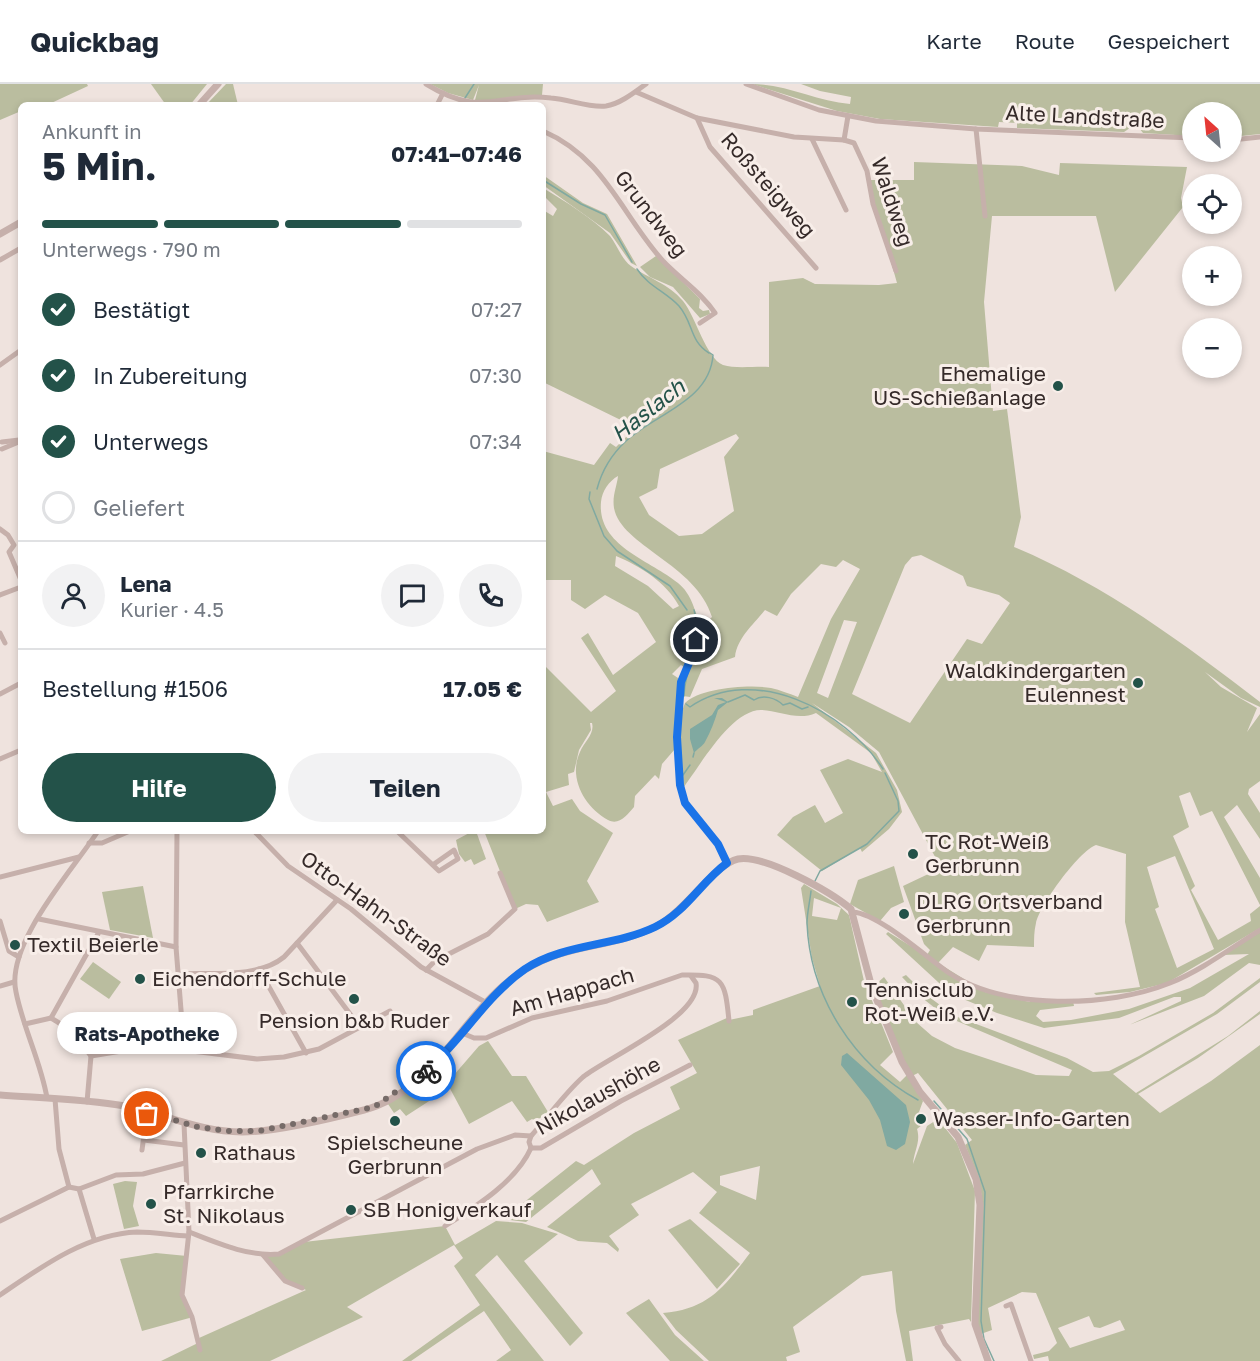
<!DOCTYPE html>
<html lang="de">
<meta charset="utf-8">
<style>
body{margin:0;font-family:"Golos Text",sans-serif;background:#f2f2f3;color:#1f2937;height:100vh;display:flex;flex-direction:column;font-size:22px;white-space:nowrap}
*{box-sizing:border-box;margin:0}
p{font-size:20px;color:#747a83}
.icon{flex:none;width:33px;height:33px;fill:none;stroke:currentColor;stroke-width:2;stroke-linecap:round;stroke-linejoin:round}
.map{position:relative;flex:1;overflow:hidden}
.drawer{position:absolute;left:18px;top:18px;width:528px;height:732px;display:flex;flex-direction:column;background:#fff;border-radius:9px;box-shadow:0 3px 9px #0003}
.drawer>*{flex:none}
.needle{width:39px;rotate:333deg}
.controls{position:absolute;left:1182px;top:18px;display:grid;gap:12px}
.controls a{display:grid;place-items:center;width:60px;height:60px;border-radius:50%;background:#fff;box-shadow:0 3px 9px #0003;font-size:30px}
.pin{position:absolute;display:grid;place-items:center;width:51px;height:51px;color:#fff;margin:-26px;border:3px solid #fff;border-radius:50%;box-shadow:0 2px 6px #0007}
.courier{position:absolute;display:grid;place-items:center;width:60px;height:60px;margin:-30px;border:4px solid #1a73e8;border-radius:50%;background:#fff;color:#222;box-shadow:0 2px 8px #0007}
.bubble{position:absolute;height:42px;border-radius:21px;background:#fff;box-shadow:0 3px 9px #0003;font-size:20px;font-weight:700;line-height:42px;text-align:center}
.headline em{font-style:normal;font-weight:700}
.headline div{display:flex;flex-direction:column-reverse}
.headline{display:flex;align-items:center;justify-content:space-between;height:102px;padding:0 24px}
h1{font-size:39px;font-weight:700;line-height:45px}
.bar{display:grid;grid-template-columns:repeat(4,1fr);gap:9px 6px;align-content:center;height:72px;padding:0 24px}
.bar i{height:8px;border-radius:4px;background:#e0e1e3}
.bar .active{background:#235249}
.bar p{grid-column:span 4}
.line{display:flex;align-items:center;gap:15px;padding:0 24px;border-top:2px solid #e0e1e3}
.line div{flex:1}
.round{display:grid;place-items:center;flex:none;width:63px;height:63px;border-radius:32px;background:#f2f2f3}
ol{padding:0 24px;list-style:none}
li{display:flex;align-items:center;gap:18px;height:66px}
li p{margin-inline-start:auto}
li .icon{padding:6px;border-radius:50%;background:#235249;color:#fff;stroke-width:4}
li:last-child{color:#747a83}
li i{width:33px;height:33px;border:3px solid #e0e1e3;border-radius:50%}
.cta{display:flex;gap:12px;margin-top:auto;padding:12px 24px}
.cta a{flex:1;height:69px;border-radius:36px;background:#235249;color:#fff;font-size:24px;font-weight:700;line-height:69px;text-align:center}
.cta a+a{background:#f2f2f3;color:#1f2937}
header{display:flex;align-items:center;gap:36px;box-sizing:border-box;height:84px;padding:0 30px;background:#fff;border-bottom:2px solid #e0e1e3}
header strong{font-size:28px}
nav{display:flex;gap:33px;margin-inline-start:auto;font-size:21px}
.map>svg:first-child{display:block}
.green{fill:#babd9f;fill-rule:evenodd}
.water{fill:#80a9a1}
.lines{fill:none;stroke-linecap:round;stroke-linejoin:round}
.stream{stroke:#80a9a1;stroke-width:1.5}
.minor{stroke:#c6b0ab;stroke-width:5}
.tertiary{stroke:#c6b0ab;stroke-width:7}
.done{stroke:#766b68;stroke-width:6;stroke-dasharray:0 10.8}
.route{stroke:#1a73e8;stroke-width:8}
.poi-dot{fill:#235249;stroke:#f8eee9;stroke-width:2}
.labels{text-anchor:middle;stroke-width:6;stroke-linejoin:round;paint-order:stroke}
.street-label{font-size:21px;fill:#352a29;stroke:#f8eee9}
.poi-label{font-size:21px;fill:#352a29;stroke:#f8eee9;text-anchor:start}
.water-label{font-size:22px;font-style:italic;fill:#235249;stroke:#f8eee9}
</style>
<header>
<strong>Quickbag</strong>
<nav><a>Karte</a><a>Route</a><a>Gespeichert</a></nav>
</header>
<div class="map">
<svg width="1260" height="1277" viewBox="0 0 1260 1277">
<rect width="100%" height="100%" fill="#efe3de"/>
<!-- green -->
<g class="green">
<path d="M0 0H87L88 2 47 21H21V27L0 36Z"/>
<path d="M151 0H207L190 21H166Z"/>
<path d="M226 0H233L238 21H206Z"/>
<path d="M430 0H543L542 11 488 18 475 16 479 1 473 16 448 9Z"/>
<path d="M752 0C786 0 816 17 850 20L851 13 820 7 801 0H1260V50L1232 53V28H1192V52L1143 49 1136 40 1124 48 1017 44V39L999 38 998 43 880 35 837 27Z"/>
<path d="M914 78 1022 82 1059 91 1060 79 1187 83 1181 114 1183 123 1115 208 1096 132H992L984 218 993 327 1007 325 1021 433 1014 463C1105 501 1183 559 1260 618V623L1241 614 1205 588 1221 603 1257 624 1247 648 1260 630V697L1249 705 1248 710 1260 729V755L1237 721 1224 733 1260 794V821L1212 727 1200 732 1190 708 1179 712 1189 743 1173 752 1195 802 1191 806 1218 856 1251 837 1250 830 1260 822V844L1167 899 1130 908 1096 911 1094 909 1140 903 1125 838 1126 770 1096 761C1078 768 1040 821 1036 839 1034 847 1034 855 1034 863L987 861 979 877 953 863 938 879 927 871 930 866 924 860 903 802 941 784 879 668 849 643 812 619 876 669 897 706 902 728 889 745 862 768 860 764 822 787 777 751 793 733 815 721 825 739 843 729 820 686 848 675 882 688 871 669 816 629C798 637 779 627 761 626 731 626 700 682 683 704 677 680 675 643 685 619 700 604 750 600 771 604 780 606 790 610 798 613L831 535 860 485 843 476 836 483 821 480 791 510 777 532 765 526C754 540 737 554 735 573L702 585 690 613 683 612C680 590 698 571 697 544L691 569 684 583 681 581 672 590 678 594 675 665 662 680 659 695 655 691 635 712 634 723C627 731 619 742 608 736 584 723 568 693 580 668 584 658 595 650 592 639H590L591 646 579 666 574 688 568 690 569 701 546 708 553 722 572 715 580 727 613 749 587 797 599 818 547 838 538 821 526 820 515 825 484 747H543V580L591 628 616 607 581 554 588 549 613 591 656 558 638 529 605 511 585 525 571 516V496H543V367L594 381 610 359 616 363 630 349 633 342 543 298V126L553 132 557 125 543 111V104C566 118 591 133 610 152 617 161 622 176 631 182 648 194 669 200 683 217 696 233 706 274 723 281 735 285 756 282 769 283V198L803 194 815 200 879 201 897 199 868 96H914ZM736 350 739 354 724 373 734 427 702 450 679 452 649 431 639 413 657 404 660 385ZM618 392C617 402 612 412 614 424 621 462 696 480 712 533L701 543C695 528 692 510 678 499 650 476 597 462 601 418 602 407 609 397 618 392ZM921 471 963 492 967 502 999 511 1010 519 982 560 967 555 910 639 852 610 905 481 912 473ZM616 472C640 482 666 498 679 522L673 525 648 502 615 482ZM844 536 857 538 828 614 817 609ZM1175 772 1214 865 1177 884 1155 825 1159 823 1147 783Z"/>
<path d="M543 91 583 119 607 130 637 182 631 179 610 149 543 101Z"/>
<path d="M656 172 700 215 699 224 703 227 709 226 710 230 700 234 673 203 650 193 640 183Z"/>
<path d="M473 747H476L486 775 474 781 471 775 465 778 459 770 456 756Z"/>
<path d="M894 782 904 818 891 824 880 837 850 820 858 796Z"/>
<path d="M804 800 837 820 849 831 864 897 893 968 880 981 900 998 907 991 923 1017 919 1028 927 1037 917 1045C921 1058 914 1067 913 1080L927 1042 938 1035 957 1059 975 1107 971 1238 969 1235 909 1247 913 1277H906L896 1227 892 1187 862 1192 793 1243 800 1268 786 1273 787 1277H709L676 1246 663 1229C709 1225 724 1203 750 1169L699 1129 717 1108 693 1088 631 1120 639 1131 609 1152 619 1165 618 1168 607 1159 578 1157 547 1143 601 1100 592 1085 526 1138 503 1135 576 1077 584 1081 634 1049 680 1025 670 1003 697 989 678 956 729 933V936L753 931V926L820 902 812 874 801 804ZM814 814 841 824 837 836 812 832ZM760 1082 756 1116 720 1101V1092Z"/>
<path d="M143 802 153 854 110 846 102 808Z"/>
<path d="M888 848 985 908 1030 918 1073 917 1074 922 1040 926 1036 932 1043 938 1071 936 1129 925 1190 904 1249 870 1222 871 1260 848V881L1249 879 1204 912 1129 941 1181 917V913H1174L1119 934 1044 944 997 929 951 910 886 850Z"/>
<path d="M93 878 121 898 109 915 80 895Z"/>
<path d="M906 891 925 910 955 932 1067 974 1093 988 1109 987 1139 972 1213 929 1260 894V898L1217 930 1113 990 1136 1009 1228 952 1260 927V930L1198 974 1138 1010 1160 1029 1211 997 1260 961V1277H1049L1048 1272 1034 1275 1033 1271 1049 1267 1057 1259 1036 1209 1022 1208 988 1224 992 1246 978 1251 977 1241 982 1113 977 1090 965 1061 972 1056 918 989 912 992 904 978 874 902 884 893 916 938 932 952 955 964 1036 991 1069 992 1072 986 945 932 921 913 902 893ZM1089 1232 1094 1243 1100 1244 1120 1236 1125 1246 1070 1264 1058 1244Z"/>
<path d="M488 957 512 992H526L548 1028 536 1037 532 1035 527 1038 512 1017 469 1040 447 999 479 962Z"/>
<path d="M425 994 440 1010 406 1032 400 1025 394 1029 388 1020Z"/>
<path d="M125 1097 137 1098 133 1122 139 1142 124 1145 113 1100Z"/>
<path d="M690 1135 740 1180 717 1205 668 1146Z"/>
<path d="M496 1137 522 1139 558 1150 524 1177 583 1249 570 1262 497 1171 475 1191 544 1277H496L511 1266 484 1227 411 1277H402L480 1221 454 1182 463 1174 454 1161 347 1223 363 1233 270 1277H161L200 1258 199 1254 306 1206 285 1197 263 1170 274 1171 304 1158 445 1142 455 1161Z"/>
<path d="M156 1169 187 1172 182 1211 193 1233 142 1247 120 1175Z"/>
<path d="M649 1215 675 1251 704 1277H670L626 1229Z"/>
</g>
<!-- water -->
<g class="water">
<path d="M714 614H722L728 618 718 626C715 636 711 647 705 658 703 662 697 665 694 669L690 655V645L712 631 718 621 726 618Z"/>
<path d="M847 969 906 1021 910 1038 905 1060 896 1066 887 1062 880 1036 869 1016 841 981 842 972Z"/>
</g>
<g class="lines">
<!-- stream -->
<g class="stream">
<path d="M465 14 474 0"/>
<path d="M543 96 581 120 605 131 632 178"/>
<path d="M637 185C648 202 666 208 679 222 694 240 689 256 709 269"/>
<path d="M597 405C602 386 612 370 626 357 655 330 710 317 713 271L710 269"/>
<path d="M590 408 589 415 604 452 617 467 670 502 687 526"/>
<path d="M684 612C685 575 707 571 694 526"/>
<path d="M728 618 745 611 754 616C763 610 776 614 783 621L790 619 802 625 808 623"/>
<path d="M686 620 690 623C754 579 845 626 883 685"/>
<path d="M693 673 694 669"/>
<path d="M683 691 690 681"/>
<path d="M815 797 820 787 867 760 899 727 898 717 885 689"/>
<path d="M811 807C810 817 807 829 807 839 810 913 854 981 918 1016"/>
<path d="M934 1017 967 1055 985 1108 981 1237 984 1255 994 1277"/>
</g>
<!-- minor -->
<g class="minor">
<path d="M426 0C483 35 496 8 551 14 569 15 588 24 606 22 620 20 635 8 646 0"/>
<path d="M746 0 819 26 876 37 976 45 1192 54"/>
<path d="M636 8 697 34 794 53 844 56"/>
<path d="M437 21 443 9"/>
<path d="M848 32 844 56 854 59 867 87 873 120 896 187"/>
<path d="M697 34 710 63 816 184"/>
<path d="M976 45 985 132"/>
<path d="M543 47C605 74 621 130 663 177 680 195 701 208 715 229L700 239"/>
<path d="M812 55 846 126"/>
<path d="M1232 56 1260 53"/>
<path d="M0 176 21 164"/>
<path d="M0 281 21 266"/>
<path d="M2 358 19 356"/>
<path d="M2 365 21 357"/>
<path d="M0 445 8 451 14 461 9 468 21 496"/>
<path d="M0 511 21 503"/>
<path d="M696 543 694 567 681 598 677 666 680 701 685 719 718 760 727 779"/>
<path d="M0 549 5 559"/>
<path d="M0 610 21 599"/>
<path d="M0 675 21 666"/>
<path d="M177 747 176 863 183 951 182 963"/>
<path d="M254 747 288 782 351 825 421 883 487 919"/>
<path d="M397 747 439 787 458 775 454 766 434 780"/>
<path d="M89 759H102L130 747"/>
<path d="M0 793 79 773"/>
<path d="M853 828C879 830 926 873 949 889 1005 926 1108 924 1170 899 1202 886 1231 864 1260 846"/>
<path d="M39 835 176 863"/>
<path d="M0 837 9 867 19 873"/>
<path d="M297 859 359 942"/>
<path d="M259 885 306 969"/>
<path d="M426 886 435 877 488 850 515 825 500 789"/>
<path d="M178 890C211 888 257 895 284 873L337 816"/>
<path d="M0 902 14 898"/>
<path d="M51 934 99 848"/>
<path d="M25 940 51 934C69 944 79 956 91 972L87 1018"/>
<path d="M462 949 474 954H486L532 934 607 917 682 891C723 890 725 895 729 937"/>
<path d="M91 972 152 962 257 975 284 973 319 965 390 927"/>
<path d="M47 1014C41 978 23 944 16 908 5 860 73 786 98 747"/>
<path d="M55 1015 59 1065 69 1103"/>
<path d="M184 1040 189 1148 182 1211 192 1233 200 1266"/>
<path d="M144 1056 184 1061"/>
<path d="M531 1064 529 1058 531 1052C548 1033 564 1010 583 993 605 975 702 932 696 899L691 892"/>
<path d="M531 1064H541L621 1017 690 981"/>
<path d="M142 1066 147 1028"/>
<path d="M79 1105 116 1091 143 1090 185 1079"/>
<path d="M0 1137 69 1103 79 1105 94 1155"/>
<path d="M445 1142C475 1123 516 1098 531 1064"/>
<path d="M189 1148C217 1159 249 1173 279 1170L477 1065 515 1051 531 1052"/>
<path d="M263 1171 285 1197 302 1204"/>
<path d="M0 1211C41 1183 86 1150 137 1148 154 1148 171 1151 188 1152"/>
<path d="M1006 1222 1011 1220 1031 1277"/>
<path d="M941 1243 937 1244 945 1260 959 1277"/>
</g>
<!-- tertiary -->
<g class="tertiary">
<path d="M199 21 218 0"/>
<path d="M0 150 21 138"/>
<path d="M0 1011C41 1014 84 1015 125 1022 165 1030 200 1048 242 1048 273 1048 333 1034 364 1026 432 1008 461 934 510 896 561 856 606 868 657 842 685 827 715 780 738 775 764 770 831 808 851 825L872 904 902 978 920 1008 958 1053 976 1095 980 1121 975 1240 988 1277"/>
</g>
</g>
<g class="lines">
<!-- done -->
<path class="done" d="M147 1030V1028L198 1043 227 1047H259L374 1023 426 987"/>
<!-- route -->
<path class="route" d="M426 987C462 956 485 913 525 885 565 859 613 863 655 843 686 828 701 798 727 779L718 760 685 719 680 701 677 653 681 598 694 567 696 556"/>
</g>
<!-- markers -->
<g class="poi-dot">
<circle cx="1058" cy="302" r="6"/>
<circle cx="1138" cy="599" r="6"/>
<circle cx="913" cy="770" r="6"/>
<circle cx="904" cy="830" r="6"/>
<circle cx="15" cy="861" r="6"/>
<circle cx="140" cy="895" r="6"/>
<circle cx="354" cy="915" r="6"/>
<circle cx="852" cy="918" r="6"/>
<circle cx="921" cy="1035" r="6"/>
<circle cx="395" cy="1037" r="6"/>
<circle cx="201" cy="1069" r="6"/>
<circle cx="151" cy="1120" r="6"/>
<circle cx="351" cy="1126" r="6"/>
</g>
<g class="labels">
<!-- street labels -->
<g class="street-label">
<text transform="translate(1085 33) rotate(3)" y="7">Alte Landstraße</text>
<text transform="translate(768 101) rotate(49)" y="7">Roßsteigweg</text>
<text transform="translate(892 118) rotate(72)" y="7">Waldweg</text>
<text transform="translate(651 130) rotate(52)" y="7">Grundweg</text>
<text transform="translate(376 825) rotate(36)" y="7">Otto-Hahn-Straße</text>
<text transform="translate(572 908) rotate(-16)" y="7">Am Happach</text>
<text transform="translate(598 1012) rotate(-29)" y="7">Nikolaushöhe</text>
</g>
<!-- poi labels -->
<g class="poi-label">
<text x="1046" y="297" text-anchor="end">Ehemalige<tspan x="1046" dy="24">US-Schießanlage</tspan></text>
<text x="1126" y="594" text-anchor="end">Waldkindergarten<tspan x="1126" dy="24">Eulennest</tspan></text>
<text x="925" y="765">TC Rot-Weiß<tspan x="925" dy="24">Gerbrunn</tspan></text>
<text x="916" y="825">DLRG Ortsverband<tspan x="916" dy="24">Gerbrunn</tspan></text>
<text x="27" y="868">Textil Beierle</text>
<text x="152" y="902">Eichendorff-Schule</text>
<text x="864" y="913">Tennisclub<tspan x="864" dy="24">Rot-Weiß e.V.</tspan></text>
<text x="354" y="944" text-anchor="middle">Pension b&amp;b Ruder</text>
<text x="933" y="1042">Wasser-Info-Garten</text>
<text x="395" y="1066" text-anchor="middle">Spielscheune<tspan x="395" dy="24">Gerbrunn</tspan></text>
<text x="213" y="1076">Rathaus</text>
<text x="163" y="1115">Pfarrkirche<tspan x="163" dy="24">St. Nikolaus</tspan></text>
<text x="363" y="1133">SB Honigverkauf</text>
</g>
<!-- water labels -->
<g class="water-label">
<text transform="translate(648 326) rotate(-38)" y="8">Haslach</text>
</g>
</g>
</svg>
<div class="controls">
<a><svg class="needle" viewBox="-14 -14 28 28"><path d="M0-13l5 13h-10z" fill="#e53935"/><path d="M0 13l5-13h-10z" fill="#747a83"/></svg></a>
<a><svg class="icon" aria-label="locate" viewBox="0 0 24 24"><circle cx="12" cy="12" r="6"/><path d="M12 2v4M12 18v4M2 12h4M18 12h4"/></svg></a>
<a>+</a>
<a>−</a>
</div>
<div class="pin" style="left:147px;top:1030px;background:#ea580c"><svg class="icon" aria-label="bag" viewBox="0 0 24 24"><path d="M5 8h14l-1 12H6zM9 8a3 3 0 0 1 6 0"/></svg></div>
<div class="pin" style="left:696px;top:556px;background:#1f2937"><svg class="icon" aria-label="home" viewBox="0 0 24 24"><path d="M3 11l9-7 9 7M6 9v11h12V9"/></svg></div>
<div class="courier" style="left:426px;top:987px"><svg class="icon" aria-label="bike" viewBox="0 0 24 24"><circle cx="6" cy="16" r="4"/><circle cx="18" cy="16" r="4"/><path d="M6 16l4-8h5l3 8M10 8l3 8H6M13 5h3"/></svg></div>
<div class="bubble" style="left:57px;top:928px;width:180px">Rats-Apotheke</div>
<section class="drawer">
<div class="headline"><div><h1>5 Min.</h1><p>Ankunft in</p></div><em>07:41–07:46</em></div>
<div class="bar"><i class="active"></i><i class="active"></i><i class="active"></i><i></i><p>Unterwegs · 790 m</p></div>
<ol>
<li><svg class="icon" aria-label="check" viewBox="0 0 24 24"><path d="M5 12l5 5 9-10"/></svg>Bestätigt<p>07:27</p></li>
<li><svg class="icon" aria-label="check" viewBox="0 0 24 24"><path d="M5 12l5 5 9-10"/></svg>In Zubereitung<p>07:30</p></li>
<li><svg class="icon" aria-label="check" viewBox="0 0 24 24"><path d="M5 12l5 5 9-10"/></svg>Unterwegs<p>07:34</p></li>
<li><i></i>Geliefert</li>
</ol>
<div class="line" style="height:108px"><a class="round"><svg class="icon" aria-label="person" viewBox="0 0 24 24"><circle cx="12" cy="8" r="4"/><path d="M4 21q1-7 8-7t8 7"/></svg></a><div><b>Lena</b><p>Kurier · 4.5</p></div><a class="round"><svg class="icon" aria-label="chat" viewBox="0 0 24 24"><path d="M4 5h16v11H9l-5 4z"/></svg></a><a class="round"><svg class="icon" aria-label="phone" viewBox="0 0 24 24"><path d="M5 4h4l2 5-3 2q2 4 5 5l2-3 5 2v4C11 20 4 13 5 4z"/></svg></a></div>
<div class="line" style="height:78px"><div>Bestellung #1506</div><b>17.05 €</b></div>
<div class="cta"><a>Hilfe</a><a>Teilen</a></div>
</section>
</div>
